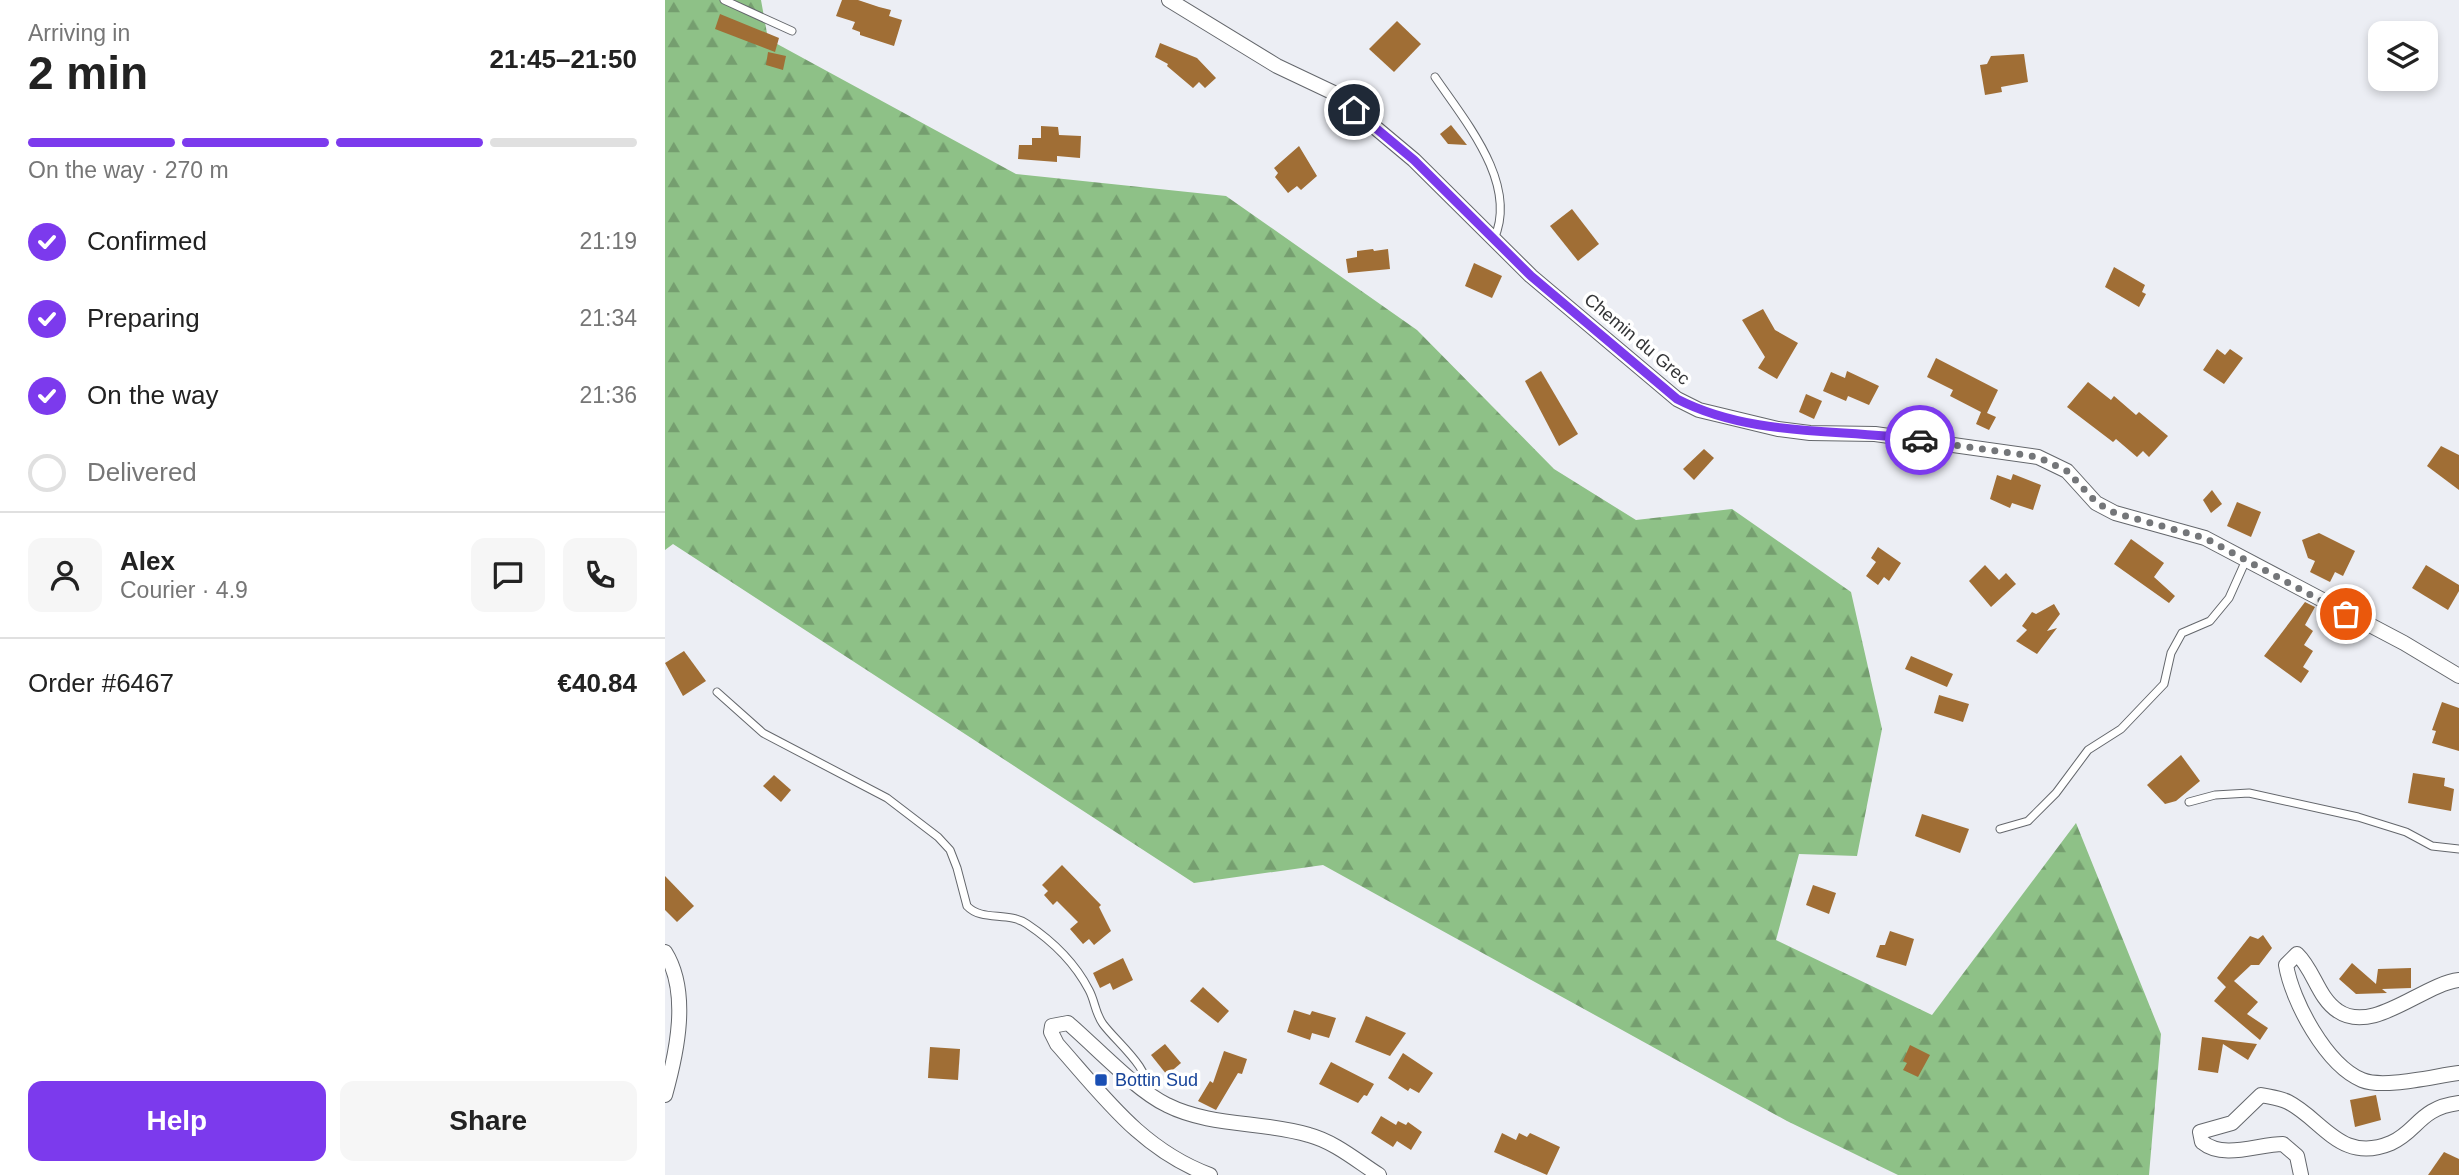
<!DOCTYPE html>
<meta charset="utf-8">
<style>
body{margin:0;font-family:Helvetica,sans-serif;background:#f6f6f6;color:#222;height:100vh;display:flex;flex-direction:column;font-size:26px;white-space:nowrap}
*{box-sizing:border-box;margin:0}
p{font-size:23px;color:#767676}
.icon{flex:none;width:38px;height:38px;fill:none;stroke:currentColor;stroke-width:2;stroke-linecap:round;stroke-linejoin:round}
.map{position:relative;flex:1;overflow:hidden}
.drawer{display:flex;flex-direction:column;background:#fff;width:665px}
.drawer>*{flex:none}
.fabs{position:absolute;left:1703px;top:21px;display:grid;gap:14px}
.fabs a{display:grid;place-items:center;width:70px;height:70px;border-radius:14px;background:#fff;box-shadow:0 4px 10px #0003;font-size:35px}
.pin{position:absolute;display:grid;place-items:center;width:60px;height:60px;color:#fff;margin:-30px;border:4px solid #fff;border-radius:50%;box-shadow:0 2px 7px #0007}
.courier{position:absolute;display:grid;place-items:center;width:70px;height:70px;margin:-35px;border:5px solid #7c3aed;border-radius:50%;background:#fff;color:#222;box-shadow:0 2px 9px #0007}
.headline em{font-style:normal;font-weight:700}
.headline div{display:flex;flex-direction:column-reverse}
.headline{display:flex;align-items:center;justify-content:space-between;height:119px;padding:0 28px}
h1{font-size:46px;font-weight:700;line-height:52px}
.bar{display:grid;grid-template-columns:repeat(4,1fr);gap:10px 7px;align-content:center;height:84px;padding:0 28px}
.bar i{height:9px;border-radius:5px;background:#e0e0e0}
.bar .active{background:#7c3aed}
.bar p{grid-column:span 4}
.line{display:flex;align-items:center;gap:18px;padding:0 28px;border-top:2px solid #e0e0e0}
.line div{flex:1}
.round{display:grid;place-items:center;flex:none;width:74px;height:74px;border-radius:14px;background:#f6f6f6}
ol{padding:0 28px;list-style:none}
li{display:flex;align-items:center;gap:21px;height:77px}
li p{margin-inline-start:auto}
li .icon{padding:7px;border-radius:50%;background:#7c3aed;color:#fff;stroke-width:4}
li:last-child{color:#767676}
li i{width:38px;height:38px;border:4px solid #e0e0e0;border-radius:50%}
.cta{display:flex;gap:14px;margin-top:auto;padding:14px 28px}
.cta a{flex:1;height:80px;border-radius:14px;background:#7c3aed;color:#fff;font-size:28px;font-weight:700;line-height:80px;text-align:center}
.cta a+a{background:#f6f6f6;color:#222}
main{display:flex;flex:1;min-height:0}
.map>svg:first-child{display:block}
.forest{fill:url(#forest-firs)}
.building{fill:#a06e35}
.lines{fill:none;stroke-linecap:round;stroke-linejoin:round}
.lane-casing{stroke:#64676c;stroke-width:9}
.street-casing{stroke:#64676c;stroke-width:16}
.lane{stroke:#fff;stroke-width:7}
.street{stroke:#fff;stroke-width:14}
.done{stroke:#747679;stroke-width:7;stroke-dasharray:0 12.6}
.route{stroke:#7c3aed;stroke-width:9}
.transit-dot{fill:#1a4fb4;stroke:#fff;stroke-width:2.5}
.labels{text-anchor:middle;stroke-width:7;stroke-linejoin:round;paint-order:stroke}
.street-label{font-size:18px;fill:#343537;stroke:#fff}
.transit-label{font-size:18px;fill:#164399;stroke:#fff;text-anchor:start}
</style>
<main>
<section class="drawer">
<div class="headline"><div><h1>2 min</h1><p>Arriving in</p></div><em>21:45–21:50</em></div>
<div class="bar"><i class="active"></i><i class="active"></i><i class="active"></i><i></i><p>On the way · 270 m</p></div>
<ol>
<li><svg class="icon" aria-label="check" viewBox="0 0 24 24"><path d="M5 12l5 5 9-10"/></svg>Confirmed<p>21:19</p></li>
<li><svg class="icon" aria-label="check" viewBox="0 0 24 24"><path d="M5 12l5 5 9-10"/></svg>Preparing<p>21:34</p></li>
<li><svg class="icon" aria-label="check" viewBox="0 0 24 24"><path d="M5 12l5 5 9-10"/></svg>On the way<p>21:36</p></li>
<li><i></i>Delivered</li>
</ol>
<div class="line" style="height:126px"><a class="round"><svg class="icon" aria-label="person" viewBox="0 0 24 24"><circle cx="12" cy="8" r="4"/><path d="M4 21q1-7 8-7t8 7"/></svg></a><div><b>Alex</b><p>Courier · 4.9</p></div><a class="round"><svg class="icon" aria-label="chat" viewBox="0 0 24 24"><path d="M4 5h16v11H9l-5 4z"/></svg></a><a class="round"><svg class="icon" aria-label="phone" viewBox="0 0 24 24"><path d="M5 4h4l2 5-3 2q2 4 5 5l2-3 5 2v4C11 20 4 13 5 4z"/></svg></a></div>
<div class="line" style="height:91px"><div>Order #6467</div><b>€40.84</b></div>
<div class="cta"><a>Help</a><a>Share</a></div>
</section>
<div class="map">
<svg width="1794" height="1175" viewBox="0 0 1794 1175">
<defs>
<pattern id="forest-firs" width="22" height="20" patternUnits="userSpaceOnUse" patternTransform="scale(1.75)"><rect width="22" height="20" fill="#8ec187"/><path d="M5 1l3.5 6h-7zM16 11l3.5 6h-7z" fill="#759e6f"/></pattern>
</defs>
<rect width="100%" height="100%" fill="#eceef4"/>
<!-- forest -->
<path class="forest" d="M0 0H96L103 39 351 174 561 196 752 330 889 469 971 520 1067 509 1186 592 1217 729 1192 856 1134 854 1111 940 1267 1015 1411 823 1496 1034 1484 1175H1233L1122 1121 658 865 529 883 8 544 0 550Z"/>
<!-- building -->
<g class="building">
<path d="M177 0H193L214 7 226 10 224 16 237 20 229 46 195 35V32L187 29 190 22 171 16Z"/>
<path d="M55 14 114 38 110 52 50 29Z"/>
<path d="M732 21 756 44 729 72 704 49Z"/>
<path d="M495 43 532 58 551 78 540 88 534 82 528 88 502 66 503 64 490 57Z"/>
<path d="M103 52 121 56 118 70 101 65Z"/>
<path d="M1359 54 1363 82 1336 87 1337 92 1320 95 1315 65 1322 64 1326 56Z"/>
<path d="M786 125 802 145 783 144 775 134Z"/>
<path d="M376 126 393 127 394 135 416 136 415 158 392 156V162L353 159 354 145H367V138H376Z"/>
<path d="M634 146 652 176 636 190 632 186 623 193 610 177 613 173 609 168Z"/>
<path d="M907 209 934 244 913 261 885 226Z"/>
<path d="M708 249 709 251 723 249 725 269 683 273 681 259 692 257V251Z"/>
<path d="M809 263 837 276 827 298 800 286Z"/>
<path d="M1449 267 1480 285 1477 292 1481 294 1474 307 1440 287Z"/>
<path d="M1098 309 1110 330 1133 343 1112 379 1093 368 1100 357 1077 320Z"/>
<path d="M1552 349 1560 355 1565 349 1578 358 1559 384 1538 370Z"/>
<path d="M1271 358 1333 390 1322 413 1331 417 1324 430 1311 424 1316 412 1285 396 1288 390 1262 377Z"/>
<path d="M876 371 913 434 894 446 860 381Z"/>
<path d="M1182 371 1214 386 1204 405 1183 396 1181 401 1158 391 1166 372 1180 378Z"/>
<path d="M1423 382 1446 400 1449 396 1471 415 1474 412 1503 436 1484 457 1478 451 1472 457 1451 439 1448 442 1402 407Z"/>
<path d="M1141 394 1157 401 1149 419 1134 412Z"/>
<path d="M1776 446 1794 455V490L1762 466Z"/>
<path d="M1039 449 1049 458 1029 480 1018 469Z"/>
<path d="M1348 474 1376 485 1368 510 1347 503 1345 508 1325 499 1332 475 1346 480Z"/>
<path d="M1547 490 1557 504 1546 513 1538 500Z"/>
<path d="M1572 502 1596 512 1586 537 1562 526Z"/>
<path d="M1654 533 1690 551 1678 576 1670 572 1665 582 1645 572 1650 561 1643 558 1637 540Z"/>
<path d="M1466 539 1499 563 1489 577 1510 596 1504 603 1449 564Z"/>
<path d="M1213 547 1236 563 1224 581 1219 577 1213 585 1201 576 1211 562 1206 558Z"/>
<path d="M1320 565 1334 580 1341 573 1351 584 1326 607 1304 581Z"/>
<path d="M1761 565 1794 585V591L1783 610 1747 588Z"/>
<path d="M1640 602 1650 607 1640 625 1648 631 1639 645 1648 651 1638 667 1644 671 1636 683 1599 656Z"/>
<path d="M1389 604 1395 614 1382 631 1392 628 1372 654 1351 641 1362 630 1357 626 1367 612 1371 614Z"/>
<path d="M19 651 41 681 18 696 0 663Z"/>
<path d="M1246 656 1288 674 1282 687 1240 669Z"/>
<path d="M1274 695 1304 704 1298 722 1269 713Z"/>
<path d="M1777 702 1794 708V751L1767 743 1771 731 1767 730Z"/>
<path d="M1516 755 1535 781 1511 801 1500 804 1482 785Z"/>
<path d="M1748 773 1780 778 1779 786 1789 789 1786 811 1743 803Z"/>
<path d="M109 775 126 790 116 802 98 786Z"/>
<path d="M1257 814 1304 829 1295 853 1250 836Z"/>
<path d="M397 865 436 905 434 907 446 931 429 945 424 939 418 944 405 929 413 922 392 901 388 905 379 895 383 891 377 885Z"/>
<path d="M0 876 29 906 12 922 0 910Z"/>
<path d="M1148 885 1171 893 1164 914 1141 905Z"/>
<path d="M1225 931 1249 939 1241 966 1211 957 1215 945H1220Z"/>
<path d="M1598 935 1607 948 1594 965H1586L1569 981 1593 1002 1582 1014 1603 1028 1595 1040 1549 1001 1561 987 1552 978 1585 936 1593 939Z"/>
<path d="M458 958 468 980 448 990 445 983 435 988 428 973Z"/>
<path d="M1687 963 1711 984 1713 969 1746 968V988L1717 989 1722 993 1691 994 1674 979Z"/>
<path d="M538 987 564 1011 553 1023 525 1001Z"/>
<path d="M629 1010 645 1015 647 1011 671 1018 664 1038 647 1033 645 1040 622 1032Z"/>
<path d="M701 1016 741 1033 725 1056 690 1042Z"/>
<path d="M1537 1037 1559 1040 1592 1044 1583 1060 1558 1044 1553 1073 1533 1070Z"/>
<path d="M500 1044 516 1063 502 1075 486 1055Z"/>
<path d="M1245 1045 1265 1055 1253 1077 1238 1070 1242 1063 1238 1061Z"/>
<path d="M265 1047 295 1049 293 1080 263 1078Z"/>
<path d="M559 1051 582 1059 577 1074 573 1073 551 1110 533 1101 545 1081 548 1083Z"/>
<path d="M738 1053 768 1073 754 1093 745 1088 743 1091 723 1078Z"/>
<path d="M666 1062 709 1084 702 1096 699 1095 693 1103 654 1084Z"/>
<path d="M1711 1095 1716 1120 1690 1127 1685 1100Z"/>
<path d="M716 1116 731 1125 733 1121 741 1125 743 1122 757 1132 746 1150 732 1141 728 1147 706 1133Z"/>
<path d="M837 1133 851 1140 854 1133 862 1137 865 1133 895 1147 882 1175 829 1152Z"/>
<path d="M1779 1152 1794 1159V1175H1763Z"/>
</g>
<g class="lines">
<!-- lane casing -->
<g class="lane-casing">
<g id="lane">
<path d="M59 0 127 31"/>
<path d="M770 77C800 121 854 184 829 239"/>
<path d="M52 692 98 733 222 798 273 837 285 850 292 868 302 906C317 922 343 911 362 924 386 940 410 963 424 990 430 1001 430 1013 438 1024 452 1043 486 1068 483 1094"/>
<path d="M1524 802 1550 795 1584 793 1693 817 1741 832 1767 846 1794 849"/>
<path d="M1335 829 1363 821 1391 793 1423 750 1456 729 1499 684 1506 653 1517 633 1545 621 1564 598 1581 560"/>
</g>
</g>
<!-- street casing -->
<g class="street-casing">
<g id="street">
<path d="M504 0 612 66 669 93 749 160 866 276 1012 399 1034 410 1113 429 1145 433 1210 434 1373 457 1402 471 1431 503 1450 513 1540 538 1739 643 1794 676"/>
<path d="M0 952C25 992 12 1052 0 1095"/>
<path d="M1794 980C1758 984 1708 1035 1673 1011 1653 998 1649 970 1632 954L1621 965C1627 1001 1661 1065 1697 1080 1719 1089 1769 1076 1794 1073"/>
<path d="M545 1175C477 1150 439 1097 392 1044L386 1032 387 1026 403 1023C431 1047 472 1091 502 1105 546 1127 598 1121 644 1135 670 1142 692 1161 714 1175"/>
<path d="M1636 1175 1632 1156 1618 1144C1593 1144 1559 1160 1537 1142L1535 1132 1567 1123 1596 1095C1605 1097 1615 1098 1623 1102 1658 1120 1676 1164 1726 1143 1753 1131 1754 1108 1794 1103"/>
</g>
</g>
<!-- lane -->
<use href="#lane" class="lane"/>
<!-- street -->
<use href="#street" class="street"/>
</g>
<g class="lines">
<!-- done -->
<path class="done" d="M1255 440 1373 457 1402 471 1432 503 1450 513 1540 538 1681 614"/>
<!-- route -->
<path class="route" d="M689 110 749 160 866 276 1012 399C1088 438 1174 428 1255 440"/>
</g>
<!-- markers -->
<rect class="transit-dot" x="429" y="1073" width="14" height="14" rx="3.5"/>
<g class="labels">
<!-- street labels -->
<g class="street-label">
<text transform="translate(972 339) rotate(40)" y="6">Chemin du Grec</text>
</g>
<!-- transit labels -->
<g class="transit-label">
<text x="450" y="1086">Bottin Sud</text>
</g>
</g>
</svg>
<div class="fabs">
<a><svg class="icon" aria-label="layers" viewBox="0 0 24 24"><path d="M12 4l9 5-9 5-9-5zM3 14l9 5 9-5"/></svg></a>
</div>
<div class="pin" style="left:1681px;top:614px;background:#ea580c"><svg class="icon" aria-label="bag" viewBox="0 0 24 24"><path d="M5 8h14l-1 12H6zM9 8a3 3 0 0 1 6 0"/></svg></div>
<div class="pin" style="left:689px;top:110px;background:#1f2937"><svg class="icon" aria-label="home" viewBox="0 0 24 24"><path d="M3 11l9-7 9 7M6 9v11h12V9"/></svg></div>
<div class="courier" style="left:1255px;top:440px"><svg class="icon" aria-label="car" viewBox="0 0 24 24"><path d="M5 17H2v-5l4-1 3-4h7l3 4 3 1v5h-3M9 17h6M6 11h13"/><circle cx="7" cy="17" r="2"/><circle cx="17" cy="17" r="2"/></svg></div>
</div>
</main>
